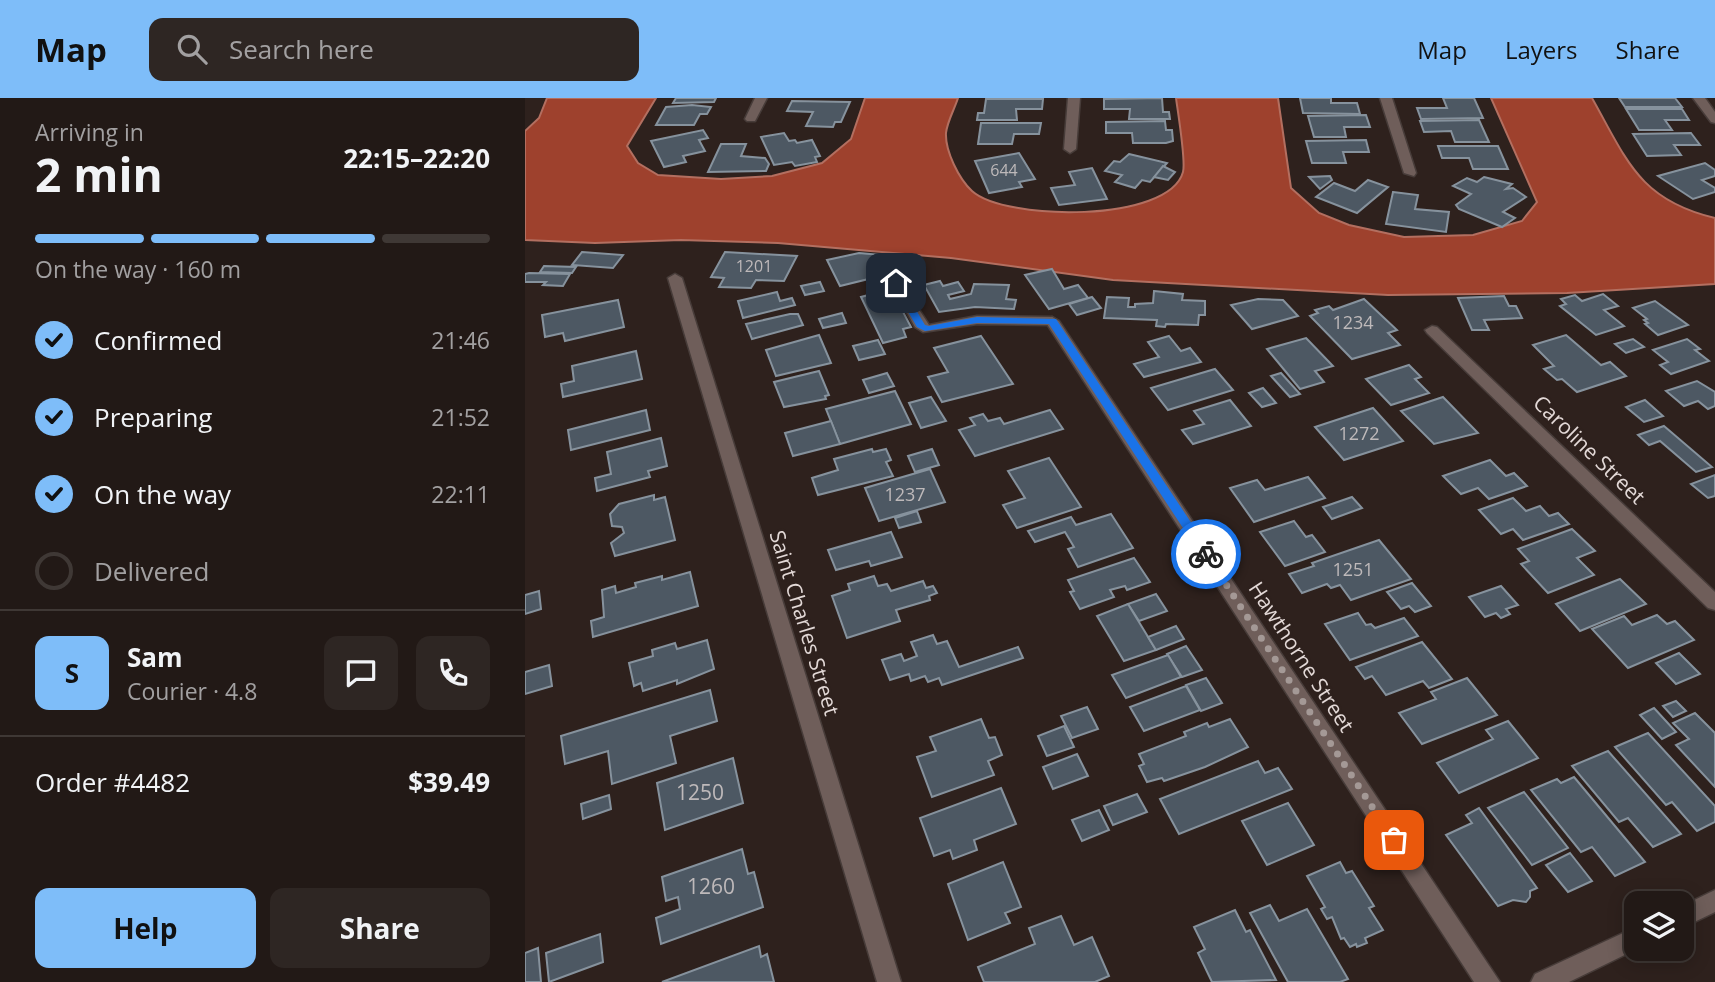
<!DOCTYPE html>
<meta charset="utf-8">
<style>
body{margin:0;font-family:"Open Sans",sans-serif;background:#2e2623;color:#f1f3f6;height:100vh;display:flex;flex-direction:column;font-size:26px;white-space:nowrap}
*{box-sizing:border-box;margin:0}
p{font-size:23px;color:#a2a0a1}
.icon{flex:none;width:38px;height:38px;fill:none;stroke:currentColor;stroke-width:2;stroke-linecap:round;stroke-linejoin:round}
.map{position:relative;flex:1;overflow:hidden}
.details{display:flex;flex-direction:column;background:#221916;width:525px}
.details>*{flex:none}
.buttons{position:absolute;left:1099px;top:793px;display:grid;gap:14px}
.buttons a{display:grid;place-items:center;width:70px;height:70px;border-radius:14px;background:#221916;box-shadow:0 4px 18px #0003,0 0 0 2px #3f3835;font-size:35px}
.pin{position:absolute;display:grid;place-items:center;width:60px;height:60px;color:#fff;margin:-30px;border-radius:14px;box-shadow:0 4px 10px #0006}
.courier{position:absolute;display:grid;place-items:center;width:70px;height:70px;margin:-35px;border:5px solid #1a73e8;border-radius:50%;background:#fff;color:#222;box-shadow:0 2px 9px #0007}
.headline em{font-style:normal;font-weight:700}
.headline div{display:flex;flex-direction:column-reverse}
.headline{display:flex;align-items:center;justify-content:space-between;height:119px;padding:0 35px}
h1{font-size:46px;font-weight:700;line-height:52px}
.bar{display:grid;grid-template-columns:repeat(4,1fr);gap:10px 7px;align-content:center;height:84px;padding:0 35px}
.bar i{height:9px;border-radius:5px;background:#3f3835}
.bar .active{background:#7ebdf9}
.bar p{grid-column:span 4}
.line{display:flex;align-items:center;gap:18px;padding:0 35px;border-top:2px solid #3f3835}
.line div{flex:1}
.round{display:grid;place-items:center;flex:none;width:74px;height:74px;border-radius:14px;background:#2e2623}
ol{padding:0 35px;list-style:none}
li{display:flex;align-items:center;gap:21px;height:77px}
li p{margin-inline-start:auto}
li .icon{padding:7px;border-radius:50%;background:#7ebdf9;color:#111;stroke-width:4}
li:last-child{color:#a2a0a1}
li i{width:38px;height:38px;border:4px solid #3f3835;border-radius:50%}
.primary-button{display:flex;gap:14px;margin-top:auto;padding:14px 35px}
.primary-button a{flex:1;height:80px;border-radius:14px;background:#7ebdf9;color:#111;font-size:28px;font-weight:700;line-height:80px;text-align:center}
.primary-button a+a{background:#2e2623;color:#f1f3f6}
header{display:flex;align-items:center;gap:42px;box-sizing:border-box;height:98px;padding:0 35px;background:#7ebdf9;color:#111}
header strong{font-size:33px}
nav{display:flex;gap:38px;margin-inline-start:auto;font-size:24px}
.search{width:490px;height:63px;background:#2e2623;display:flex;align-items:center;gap:18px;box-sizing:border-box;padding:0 24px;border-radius:14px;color:#a2a0a1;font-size:26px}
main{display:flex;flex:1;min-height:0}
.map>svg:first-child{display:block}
.water{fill:#9e412d;stroke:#b36f60;stroke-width:2}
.building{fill:#4d5863;stroke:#86929d;stroke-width:2}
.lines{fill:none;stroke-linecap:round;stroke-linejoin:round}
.lane-casing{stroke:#473c39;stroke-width:3}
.street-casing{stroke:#473c39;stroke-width:3}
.lane{fill:#6f5e5a;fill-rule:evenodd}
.street{fill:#6f5e5a;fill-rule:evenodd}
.route{fill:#1a73e8}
.done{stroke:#a49996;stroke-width:7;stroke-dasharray:0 12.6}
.labels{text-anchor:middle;stroke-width:5;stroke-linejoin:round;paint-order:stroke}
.far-number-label{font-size:16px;fill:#beb9ba}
.number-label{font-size:18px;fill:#beb9ba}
.street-label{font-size:21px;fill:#e3d9d7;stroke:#2e211d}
.near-number-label{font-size:21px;fill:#beb9ba}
</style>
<header>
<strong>Map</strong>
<div class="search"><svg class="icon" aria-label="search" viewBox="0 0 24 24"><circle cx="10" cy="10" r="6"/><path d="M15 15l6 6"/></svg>Search here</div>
<nav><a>Map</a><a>Layers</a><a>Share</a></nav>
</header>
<main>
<section class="details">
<div class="headline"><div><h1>2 min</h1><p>Arriving in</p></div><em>22:15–22:20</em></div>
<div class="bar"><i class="active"></i><i class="active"></i><i class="active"></i><i></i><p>On the way · 160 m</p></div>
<ol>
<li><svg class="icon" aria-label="check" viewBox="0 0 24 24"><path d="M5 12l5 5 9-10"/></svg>Confirmed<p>21:46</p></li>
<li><svg class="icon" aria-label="check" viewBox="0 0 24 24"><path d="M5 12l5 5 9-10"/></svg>Preparing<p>21:52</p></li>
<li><svg class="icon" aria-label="check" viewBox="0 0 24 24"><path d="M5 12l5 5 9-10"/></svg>On the way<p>22:11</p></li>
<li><i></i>Delivered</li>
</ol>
<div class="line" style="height:126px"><b class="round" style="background:#7ebdf9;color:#111">S</b><div><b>Sam</b><p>Courier · 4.8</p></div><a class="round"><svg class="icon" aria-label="chat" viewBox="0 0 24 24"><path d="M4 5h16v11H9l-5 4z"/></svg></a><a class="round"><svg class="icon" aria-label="phone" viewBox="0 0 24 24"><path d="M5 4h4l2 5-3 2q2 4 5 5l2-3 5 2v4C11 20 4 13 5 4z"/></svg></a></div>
<div class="line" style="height:91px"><div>Order #4482</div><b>$39.49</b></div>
<div class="primary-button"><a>Help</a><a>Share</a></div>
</section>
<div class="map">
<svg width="1190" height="884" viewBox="0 0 1190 884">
<rect width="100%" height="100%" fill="#2e211d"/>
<!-- water -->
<path class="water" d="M22 0H131L102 48 113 65 133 77 196 81 247 78 297 65 326 41 340 0H433C430 10 422 24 421 35 420 53 434 81 447 93 480 123 644 125 658 74 661 63 653 15 651 0H753L766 90 794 115 824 127 879 139 948 137 997 123 1012 104 966 0H1067C1102 62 1114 102 1190 120V186L1042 195 863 197 588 182 426 160 253 145 156 142 70 145 0 142V33L14 20Z"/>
<!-- building -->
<g class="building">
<path d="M151 0H191L189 4 148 5Z"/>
<path d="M637 0 638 14H644L645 21H604L605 11H579V1Z"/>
<path d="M775 0H806V5H832L835 16 778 15Z"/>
<path d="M918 0H949L958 20 896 21 892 10H922Z"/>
<path d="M1094 0H1150L1157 9H1100Z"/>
<path d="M461 1H518L517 11H491L492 22H452L453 15H459Z"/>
<path d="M267 3 325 4 316 24H310L308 29 281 28 288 14 262 13Z"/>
<path d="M167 7 186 9 182 16H175L169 27H131L141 9Z"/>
<path d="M1101 11H1157L1164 22H1140L1147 32H1114Z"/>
<path d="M841 17 845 29H819L821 39H789L783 18Z"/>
<path d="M954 22 964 44H930L926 33 899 34 895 23Z"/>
<path d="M640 23 641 32H647L648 43 641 45H608L607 35H581V24Z"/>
<path d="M456 25H516L514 36H489L487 46H453Z"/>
<path d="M178 32 183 40 174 42 180 53 158 58 161 64 139 69 126 43Z"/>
<path d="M259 35 264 43 270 42 272 45 287 42 295 58 290 59 292 64 270 68 267 64 249 67 236 39Z"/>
<path d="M1166 35 1175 47H1149L1156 57 1122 58 1108 36Z"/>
<path d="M841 42 844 54H818L821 65H787L781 43Z"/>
<path d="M196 46H221L216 58 240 60 244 66 241 73 183 74Z"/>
<path d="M913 48H973L983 71H948L944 60H917Z"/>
<path d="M494 55 510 81 494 84 497 89 464 95 450 63Z"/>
<path d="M604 56 642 65 625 84 617 82 610 90 590 84 597 77 580 73 589 63 595 64Z"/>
<path d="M1180 65 1190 72V78L1177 82 1190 90V94L1168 101 1133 78Z"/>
<path d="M638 68 650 74 643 82 629 79Z"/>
<path d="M567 70 582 101 534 107 526 90 550 87 544 74Z"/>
<path d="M805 78 807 82 795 91 784 79Z"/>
<path d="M959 79 987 86 981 91 988 90 1001 99 978 114 990 120 977 129 934 111 931 107 946 96 928 88 942 80 952 84Z"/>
<path d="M843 82 863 89 832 115 791 99 809 85 830 93Z"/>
<path d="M868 94 893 97 890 111 924 114 921 134 861 126Z"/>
<path d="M57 154 98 157 88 170 47 167Z"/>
<path d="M200 154 272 158 259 183 231 182 226 190 194 189 199 180 186 179Z"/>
<path d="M334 155 367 158 376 173 315 188 302 162Z"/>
<path d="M19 168 51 169 47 175 15 174Z"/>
<path d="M527 171 539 191 553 187 563 200 524 211 500 177Z"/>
<path d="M0 176 4 175 45 176 38 188 18 187 21 184H0Z"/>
<path d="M415 183 418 188 433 184 439 193 423 197 425 201 446 196 449 186 484 187 481 201 491 202 489 211 450 209 414 214 399 187Z"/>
<path d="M295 184 299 193 280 197 276 188Z"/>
<path d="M366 191 386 229 378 231 381 239 358 245 336 199Z"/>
<path d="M629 193 658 196 657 202 680 203V217H674L673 227 641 226 640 229 631 228 632 222 579 220 582 199 604 200 603 209H610V206L628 205Z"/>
<path d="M252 194 255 203 267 200 270 207 218 220 213 203Z"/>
<path d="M1078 196 1093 208 1079 212 1099 228 1071 237 1035 208 1041 206 1036 201 1050 197 1057 203Z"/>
<path d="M979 198 984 208H991L997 220 959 222 964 232H947L933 200Z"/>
<path d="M567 199 576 210 552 217 544 206Z"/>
<path d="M733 201 758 202 773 218 727 231 706 207Z"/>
<path d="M839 201 872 232 863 235 875 247 827 261 785 218 793 215 790 212 804 208 808 212Z"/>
<path d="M93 202 99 229 40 243 38 235 20 239 17 217Z"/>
<path d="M1130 203 1163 227 1133 237 1120 226 1123 225 1119 222 1122 221 1108 210Z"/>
<path d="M317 215 321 225 298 230 294 221Z"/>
<path d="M265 216H273L278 227 227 241 221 226Z"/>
<path d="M294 237 306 265 251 278 241 252Z"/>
<path d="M1041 237 1076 267 1085 264 1101 278 1052 294 1037 281 1032 282 1019 271 1029 268 1008 247Z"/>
<path d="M456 238 488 286 417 304 403 279 423 274 409 250Z"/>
<path d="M644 238 656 253 665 250 676 264 619 279 609 266 634 259 623 244Z"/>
<path d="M781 240 808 268 790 273 799 284 775 291 742 251Z"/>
<path d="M1108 241 1119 249 1101 255 1090 246Z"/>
<path d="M1162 241 1175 251 1170 252 1184 263 1146 276 1135 267 1143 264 1128 252Z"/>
<path d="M353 242 360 256 334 262 328 248Z"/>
<path d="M111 253 117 281 38 299 36 286 49 283 47 268Z"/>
<path d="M884 267 896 279 890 281 904 295 866 307 841 281Z"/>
<path d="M690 271 708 292 643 312 626 290Z"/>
<path d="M294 273 304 297 300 298 301 301 259 309 249 284Z"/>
<path d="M362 275 369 288 344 295 338 282Z"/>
<path d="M756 275 775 296 765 299 746 278Z"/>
<path d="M1172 283 1190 294V308L1183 311 1173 303 1159 308 1141 293Z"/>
<path d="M738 290 751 305 737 309 724 295Z"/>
<path d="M370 293 386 326 315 346 301 311Z"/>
<path d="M406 299 421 323 396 330 384 305Z"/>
<path d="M918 299 953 335 909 346 876 313Z"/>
<path d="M705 302 726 328 668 346 657 332 679 326 669 313Z"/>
<path d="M1120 302 1138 318 1119 324 1101 309Z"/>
<path d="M848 310 878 343 819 362 790 329Z"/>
<path d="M121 312 125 332 46 352 43 332Z"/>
<path d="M525 312 538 331 450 358 434 332 450 327 445 320 458 316 463 323 475 320 479 326Z"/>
<path d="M306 323 315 346 268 358 260 335Z"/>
<path d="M1139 328 1187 369 1171 374 1135 343 1124 347 1113 337Z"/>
<path d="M136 340 142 368 123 373 125 379 72 393 70 380 86 376 82 354Z"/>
<path d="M347 351 348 354 361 351 366 362 361 364 368 378 293 397 287 380 313 372 309 361Z"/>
<path d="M407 351 414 367 390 374 383 358Z"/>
<path d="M524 360 556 409 492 430 478 407 500 400 483 373Z"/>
<path d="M965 362 981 378 989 375 1002 388 964 401 953 390 936 396 918 378Z"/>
<path d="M405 371 420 404 354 423 340 390Z"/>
<path d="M1190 377V398L1183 400 1166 386Z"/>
<path d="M783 379 800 400 729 424 705 390 732 382 740 392Z"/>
<path d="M129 397V402L140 399 150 442 90 458 86 445 99 435 97 429 87 428 85 416 94 406Z"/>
<path d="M827 399 837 410 807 421 798 409Z"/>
<path d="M988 400 1001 413 1015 408 1024 418 1033 415 1044 426 998 442 988 431 976 436 954 412Z"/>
<path d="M392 413 396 424 374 430 370 420Z"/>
<path d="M586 416 608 450 553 469 543 451 549 449 540 434 510 444 503 433 546 419 551 427Z"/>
<path d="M769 423 781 439 787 437 800 454 760 468 735 434Z"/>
<path d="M1047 431 1070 453 1052 460 1069 477 1023 495 996 466 1004 463 993 451Z"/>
<path d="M366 434 377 459 346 468 344 463 311 472 303 452Z"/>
<path d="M854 442 886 481 826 502 815 487 806 490 802 486 777 495 764 476 789 468 787 465Z"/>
<path d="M609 460 625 484 602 492 600 488 585 492 589 499 555 511 545 494 549 493 543 482Z"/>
<path d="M165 474 173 508 68 539 66 523 79 519 77 492 90 488 91 495 111 489 110 485 137 478V482Z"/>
<path d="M349 478 353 488 362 486 366 493 398 483 401 490 408 488 412 495 404 498 405 502 371 512 375 523 322 540 307 498 325 492 323 486Z"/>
<path d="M1095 481 1121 506 1055 533 1031 506Z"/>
<path d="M887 485 906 508 890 514 884 508 876 511 862 494Z"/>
<path d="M976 488 993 507 981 511 985 516 976 520 971 515 960 519 944 499Z"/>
<path d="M14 493 16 511 0 516V497Z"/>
<path d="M631 496 642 513 614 523 603 506Z"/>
<path d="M603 506 631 552 599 563 572 518Z"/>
<path d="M833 515 841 527 846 526 850 530 879 520 893 538 825 562 800 526Z"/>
<path d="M1132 517 1142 526 1150 523 1169 542 1103 570 1067 531 1099 518 1107 527Z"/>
<path d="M651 528 659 541 631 552 623 539Z"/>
<path d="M408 537 412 546 422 543 434 569 493 549 498 560 417 587 414 580 403 584 400 578 386 583 384 576 365 582 357 562 376 556 379 563 392 558 386 544Z"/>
<path d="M182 542 189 571 152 586V582L118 593 116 585 109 588 104 565 128 558 127 552 150 545 152 551Z"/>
<path d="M897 544 927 581 904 590 898 583 861 597 847 578 840 581 831 569Z"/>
<path d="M661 548 677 572 657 579 642 556Z"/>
<path d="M1154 555 1175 576 1151 586 1131 565Z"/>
<path d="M643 557 656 579 601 600 587 577Z"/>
<path d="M24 567 27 588 0 596V574Z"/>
<path d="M681 580 697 605 676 613 661 587Z"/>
<path d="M942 580 972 617 897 646 874 615 911 601 906 594Z"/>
<path d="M661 588 675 612 619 633 605 609Z"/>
<path d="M185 592 192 623 145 638 151 665 87 686 83 653 40 666 36 638Z"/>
<path d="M1151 603 1161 613 1148 619 1138 608Z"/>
<path d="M562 609 573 631 547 640 536 618Z"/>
<path d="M1129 610 1151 634 1137 641 1115 617Z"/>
<path d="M1170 615 1190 635V689L1151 647 1164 641 1148 625Z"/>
<path d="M456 621 464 640 470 639 477 657 463 663 469 677 407 699 392 659 411 653 405 639Z"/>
<path d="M705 621 723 649 680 669 639 683 637 680 622 684 614 668 619 666 614 656 661 638 659 634 682 625 684 629Z"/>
<path d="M983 623 1013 660 934 695 912 665 968 641 961 632Z"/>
<path d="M539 628 549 649 522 658 513 638Z"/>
<path d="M1123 635 1190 708V724L1172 733 1147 704 1141 707 1090 649Z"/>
<path d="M1083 653 1156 736 1128 749 1103 720 1094 724 1047 668Z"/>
<path d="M552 656 563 678 528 691 518 669Z"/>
<path d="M208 660 218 705 140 732 132 685Z"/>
<path d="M733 663 740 675 753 670 767 691 654 736 635 701Z"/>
<path d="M1049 679 1120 764 1090 778 1067 749 1056 754 1006 692 1032 681 1036 685Z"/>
<path d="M476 690 491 726 449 742 452 752 428 761 425 752 409 758 395 720Z"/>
<path d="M999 694 1043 750 1007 767 963 710Z"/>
<path d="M612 696 622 714 588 727 579 708Z"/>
<path d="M84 697 86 711 58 721 56 706Z"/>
<path d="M763 705 789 747 742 767 717 723Z"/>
<path d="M954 710 1012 790 1005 793V799L1001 804 988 802 973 808 921 737 947 725 941 717Z"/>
<path d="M574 712 584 732 557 743 547 722Z"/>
<path d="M217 751 223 776 229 774 238 809 136 846 131 820 155 811 153 799 141 803 137 779Z"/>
<path d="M1045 755 1067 783 1043 794 1021 767Z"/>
<path d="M478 764 496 809 480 815 485 825 443 842 423 786Z"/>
<path d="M815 764 821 775 827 773 849 808 844 810 858 832 840 840 842 845 832 849 831 846 825 849 819 840 816 841 807 819 802 821 796 811 800 809 782 778Z"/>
<path d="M745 807 754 823 782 811 823 881 815 884H763L725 815Z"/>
<path d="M710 812 721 834 725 832 751 882 687 884 673 855 680 851 669 829Z"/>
<path d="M536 818 549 847 567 839 584 878 570 884H459L453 869 510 846 504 830Z"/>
<path d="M75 836 78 864 24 884 21 855Z"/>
<path d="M234 848 236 859 242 856 249 884H137Z"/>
<path d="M13 850 16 884H0V855Z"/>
</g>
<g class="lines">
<!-- lane casing -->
<g class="lane-casing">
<path id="lane" d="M371 181 375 182 404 227 452 218 527 219 533 223 527 227 452 226 398 234 390 229 365 185Z"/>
</g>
<!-- street casing -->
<g class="street-casing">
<g id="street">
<path d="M230 0H242L230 23H222L220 21Z"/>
<path d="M543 0H555L551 51 545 55 539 51Z"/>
<path d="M855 0H867L891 75 889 78 879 75Z"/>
<path d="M1168 0H1180L1190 14V25L1186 24Z"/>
<path d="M150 176 157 180 376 884H352L143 180Z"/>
<path d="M527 219 534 223 975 884H949L520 223Z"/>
<path d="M907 228 912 229 1190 494V512L1183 510 902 235 900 232Z"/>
<path d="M1190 792V814L1157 830V808Z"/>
<path d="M1111 829V850H1114L1044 884H1006L1010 876Z"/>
</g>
</g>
<!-- lane -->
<use href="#lane" class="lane"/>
<!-- street -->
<use href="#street" class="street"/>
</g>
<!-- route -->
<path class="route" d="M371 182 375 185 400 227 404 228 452 219 531 221 685 453V459H677L524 226 452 225 400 233 392 229 366 185Z"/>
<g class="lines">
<!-- done -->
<path class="done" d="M681 456 869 742"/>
</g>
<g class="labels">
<!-- far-number labels -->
<g class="far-number-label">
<text x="479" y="78">644</text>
<text x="229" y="174">1201</text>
</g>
<!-- number labels -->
<g class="number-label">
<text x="828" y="231">1234</text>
<text x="834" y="342">1272</text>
<text x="380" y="403">1237</text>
<text x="828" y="478">1251</text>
</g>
<!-- street labels -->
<g class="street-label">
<text transform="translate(1064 352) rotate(44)" y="7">Caroline Street</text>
<text transform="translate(279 525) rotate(73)" y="7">Saint Charles Street</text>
<text transform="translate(776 559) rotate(57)" y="7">Hawthorne Street</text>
</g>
<!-- near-number labels -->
<g class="near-number-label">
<text x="175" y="702">1250</text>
<text x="186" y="796">1260</text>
</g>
</g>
</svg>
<div class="buttons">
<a><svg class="icon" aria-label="layers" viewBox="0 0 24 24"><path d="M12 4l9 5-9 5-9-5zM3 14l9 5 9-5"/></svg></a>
</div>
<div class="pin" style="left:869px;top:742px;background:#ea580c"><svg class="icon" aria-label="bag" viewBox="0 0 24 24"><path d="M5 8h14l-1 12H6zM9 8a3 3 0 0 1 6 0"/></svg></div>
<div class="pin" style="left:371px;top:185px;background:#1f2937"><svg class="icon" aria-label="home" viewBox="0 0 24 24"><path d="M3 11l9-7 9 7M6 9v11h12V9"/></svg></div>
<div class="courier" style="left:681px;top:456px"><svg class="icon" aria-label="bike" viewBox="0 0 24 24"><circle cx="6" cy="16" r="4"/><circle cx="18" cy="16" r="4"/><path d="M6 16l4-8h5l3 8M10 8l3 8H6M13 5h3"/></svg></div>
</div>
</main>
